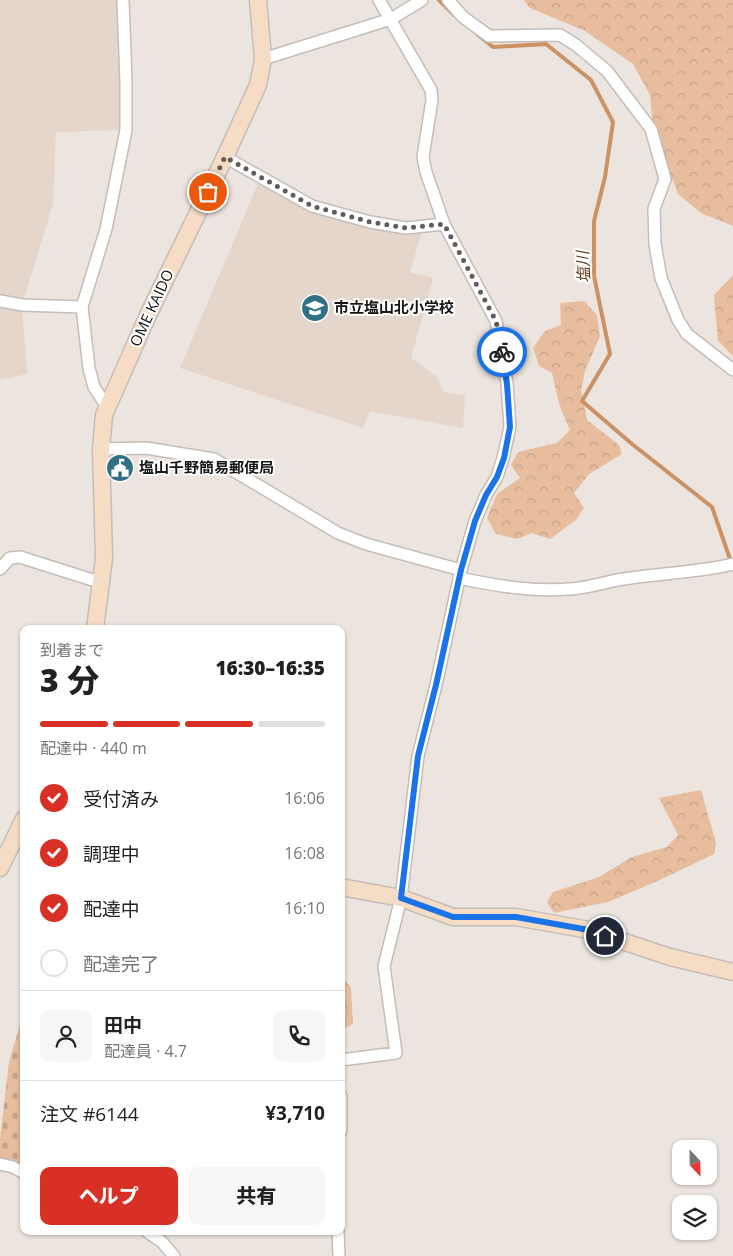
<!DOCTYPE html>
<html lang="ja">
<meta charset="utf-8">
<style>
body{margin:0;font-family:"Open Sans","Noto Sans JP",sans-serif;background:#f6f6f6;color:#222;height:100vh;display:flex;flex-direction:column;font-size:19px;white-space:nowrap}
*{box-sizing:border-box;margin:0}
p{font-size:16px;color:#767676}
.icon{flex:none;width:28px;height:28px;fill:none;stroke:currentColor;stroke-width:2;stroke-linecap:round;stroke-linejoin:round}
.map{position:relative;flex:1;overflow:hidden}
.drawer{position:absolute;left:20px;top:625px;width:325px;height:610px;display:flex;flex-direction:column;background:#fff;border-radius:10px;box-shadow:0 1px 4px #0004}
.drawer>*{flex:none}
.needle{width:32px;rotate:158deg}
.controls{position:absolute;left:672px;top:1140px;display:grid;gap:10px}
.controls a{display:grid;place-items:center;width:45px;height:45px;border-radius:10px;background:#fff;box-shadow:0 1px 4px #0004;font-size:25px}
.pin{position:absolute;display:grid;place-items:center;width:42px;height:42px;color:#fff;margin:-21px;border:2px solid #fff;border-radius:50%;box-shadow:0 1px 5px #0007}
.courier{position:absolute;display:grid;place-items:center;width:50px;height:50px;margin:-25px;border:4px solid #1a73e8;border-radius:50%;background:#fff;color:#222;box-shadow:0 1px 6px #0007}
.overview em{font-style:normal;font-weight:800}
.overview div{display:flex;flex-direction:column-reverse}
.overview{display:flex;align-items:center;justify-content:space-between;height:85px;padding:0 20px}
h1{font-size:32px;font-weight:800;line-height:38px}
.bar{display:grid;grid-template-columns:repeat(4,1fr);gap:8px 5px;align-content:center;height:60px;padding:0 20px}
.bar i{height:6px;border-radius:4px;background:#e0e0e0}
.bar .active{background:#d93025}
.bar p{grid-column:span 4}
.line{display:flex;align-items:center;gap:12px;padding:0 20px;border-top:1px solid #e0e0e0}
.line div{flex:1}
.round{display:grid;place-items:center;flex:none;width:52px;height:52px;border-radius:10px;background:#f6f6f6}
ol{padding:0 20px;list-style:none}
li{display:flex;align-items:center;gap:15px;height:55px}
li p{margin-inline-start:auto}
li .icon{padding:5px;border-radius:50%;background:#d93025;color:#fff;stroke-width:4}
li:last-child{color:#767676}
li i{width:28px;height:28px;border:2px solid #e0e0e0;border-radius:50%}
.cta{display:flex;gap:10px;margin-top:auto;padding:10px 20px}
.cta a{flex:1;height:58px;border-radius:10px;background:#d93025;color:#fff;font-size:20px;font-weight:800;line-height:58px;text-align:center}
.cta a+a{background:#f6f6f6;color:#222}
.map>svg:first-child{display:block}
.built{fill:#e5d6cc}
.forest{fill:url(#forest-crowns)}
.cemetery{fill:url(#cemetery-stones)}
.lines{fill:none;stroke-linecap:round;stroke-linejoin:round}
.stream{stroke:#cb9265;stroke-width:4}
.street-casing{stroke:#c4bdb8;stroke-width:14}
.secondary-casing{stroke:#c4bdb8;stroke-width:19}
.street{stroke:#fff;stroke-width:11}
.secondary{stroke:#f5dcc5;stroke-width:16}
.done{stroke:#625d5a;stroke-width:5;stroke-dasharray:0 9}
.route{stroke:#1a73e8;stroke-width:6}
.labels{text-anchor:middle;stroke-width:4;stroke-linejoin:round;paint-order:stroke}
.street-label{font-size:15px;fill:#171513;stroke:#fff}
.poi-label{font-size:15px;font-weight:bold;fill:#171513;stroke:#fff;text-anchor:start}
.water-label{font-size:16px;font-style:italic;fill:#653d1b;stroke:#fff}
</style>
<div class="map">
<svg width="733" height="1256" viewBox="0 0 733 1256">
<defs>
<pattern id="forest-crowns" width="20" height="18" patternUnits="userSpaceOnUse" patternTransform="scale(1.25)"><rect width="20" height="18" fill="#e7bd9e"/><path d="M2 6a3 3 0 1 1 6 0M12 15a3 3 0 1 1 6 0" fill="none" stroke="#c5a287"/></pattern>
<pattern id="cemetery-stones" width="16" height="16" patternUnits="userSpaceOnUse" patternTransform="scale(1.25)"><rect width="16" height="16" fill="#e7bd9e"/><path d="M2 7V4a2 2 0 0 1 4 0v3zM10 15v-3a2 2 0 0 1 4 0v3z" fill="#c5a287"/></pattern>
</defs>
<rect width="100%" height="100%" fill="#ece4df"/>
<!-- built -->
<g class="built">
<path d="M0 0H123L126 130 56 132 53 204 22 305 27 374 0 380Z"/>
<path d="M259 181 379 228 421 234 410 272 433 278 411 358 437 377 443 392 465 395 463 428 370 411 363 428 180 368Z"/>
</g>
<!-- forest -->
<g class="forest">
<path d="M524 0H733V226L701 213 678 194 653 126 650 95 633 64 585 31 530 8Z"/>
<path d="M733 275V356L718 341 714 295Z"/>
<path d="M584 301 597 315 600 336 585 371 581 391 587 420 619 445 622 454 589 474 574 493 584 508 576 520 550 539 532 533 517 539 496 534 487 518 497 494 520 478 511 465 518 452 557 443 570 430 560 407 552 373 539 366 533 348 545 331 561 325 560 303Z"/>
<path d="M701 790 716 843 714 854 662 879 608 902 554 913 547 902 553 892 599 877 632 857 667 847 678 835 659 798Z"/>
<path d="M341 977 351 987 353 1024 341 1030Z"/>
</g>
<!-- cemetery -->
<path class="cemetery" d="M24 1011V1173L0 1164V1139L9 1062Z"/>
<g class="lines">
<!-- stream -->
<g class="stream">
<path d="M439 0 454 15"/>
<path d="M477 34 493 47 546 44 591 80 613 122 605 177 594 221V276L610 354 582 401 632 444 712 507 731 562"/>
</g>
<!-- street casing -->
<g class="street-casing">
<g id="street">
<path d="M448 0 463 17 489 36 560 35 576 45 607 71 651 129 665 179 654 209 655 244 661 278 678 320 687 334 733 370"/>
<path d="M263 59 391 19 422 0"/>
<path d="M225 157 312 206 370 222 406 228 444 224"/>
<path d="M0 301 22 305 82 307"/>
<path d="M107 407 94 387 89 368 82 307 106 229 126 130V81L123 0"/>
<path d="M101 449 146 448 214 459 338 533 366 544 461 570"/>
<path d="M0 569 10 558 20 557 102 583"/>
<path d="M459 578C497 586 532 592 570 589 590 588 610 580 630 578 665 573 699 572 733 564"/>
<path d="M341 1060 396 1053 384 966 401 898 418 756 436 685 461 570 475 521 486 495 497 477 503 458 510 427 507 383 496 321 444 224 426 172 423 157 432 100 431 90 379 0"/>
<path d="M341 1096V1131"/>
<path d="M0 1164 13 1167 24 1173"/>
<path d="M146 1231 162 1242 174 1256"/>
<path d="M338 1231 339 1256"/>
</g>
</g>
<!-- secondary casing -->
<g class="secondary-casing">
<g id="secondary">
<path d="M95 629 104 558 101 449 104 415 149 313 225 157 258 85 263 59 258 0"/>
<path d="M0 868 24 819"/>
<path d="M341 887 401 898 453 917H516L589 930 670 957 733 972"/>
</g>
</g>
<!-- street -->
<use href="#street" class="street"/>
<!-- secondary -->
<use href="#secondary" class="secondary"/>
</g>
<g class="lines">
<!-- done -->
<path class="done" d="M208 192 225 157 312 206 370 222 406 228 444 224 496 321 502 352"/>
<!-- route -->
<path class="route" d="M502 352 507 384 510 427 504 458 497 477 486 495 475 521 461 570 436 685 418 756 401 898 453 917H516L589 930 605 936"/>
</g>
<!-- icons -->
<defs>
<g id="school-disc" transform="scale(1.4375)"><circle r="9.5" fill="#317085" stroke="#fff"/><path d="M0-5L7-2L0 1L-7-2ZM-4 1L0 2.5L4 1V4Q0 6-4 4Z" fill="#fff"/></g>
<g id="civic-disc" transform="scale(1.4375)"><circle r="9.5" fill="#317085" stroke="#fff"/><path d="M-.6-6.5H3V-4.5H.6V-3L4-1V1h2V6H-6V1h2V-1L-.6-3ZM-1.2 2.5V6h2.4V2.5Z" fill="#fff"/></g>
</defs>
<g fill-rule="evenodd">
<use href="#school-disc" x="315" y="308"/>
<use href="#civic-disc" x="120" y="468"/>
</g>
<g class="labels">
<!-- street labels -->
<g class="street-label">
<text transform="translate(152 308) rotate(-65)" y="5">OME KAIDO</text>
</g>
<!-- poi labels -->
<g class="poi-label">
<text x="334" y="313">市立塩山北小学校</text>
<text x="139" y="473">塩山千野簡易郵便局</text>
</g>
<!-- water labels -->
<g class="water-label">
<text transform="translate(583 267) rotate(-93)" y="6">塩川</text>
</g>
</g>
</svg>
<div class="controls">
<a><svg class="needle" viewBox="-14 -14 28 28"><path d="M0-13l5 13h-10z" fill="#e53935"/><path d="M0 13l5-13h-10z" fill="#767676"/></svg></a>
<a><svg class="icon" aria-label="layers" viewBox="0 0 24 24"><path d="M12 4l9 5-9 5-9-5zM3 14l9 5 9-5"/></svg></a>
</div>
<div class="pin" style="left:208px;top:192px;background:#ea580c"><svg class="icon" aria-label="bag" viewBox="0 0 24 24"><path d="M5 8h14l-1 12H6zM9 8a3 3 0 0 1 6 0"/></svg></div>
<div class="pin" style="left:605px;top:936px;background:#1f2937"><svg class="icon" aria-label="home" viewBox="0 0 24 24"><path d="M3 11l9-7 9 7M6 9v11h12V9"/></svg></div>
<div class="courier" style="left:502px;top:352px"><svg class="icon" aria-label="bike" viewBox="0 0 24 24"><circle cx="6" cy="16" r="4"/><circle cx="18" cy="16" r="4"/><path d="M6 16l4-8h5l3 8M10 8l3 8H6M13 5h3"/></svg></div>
<section class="drawer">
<div class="overview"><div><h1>3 分</h1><p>到着まで</p></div><em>16:30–16:35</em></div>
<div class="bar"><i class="active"></i><i class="active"></i><i class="active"></i><i></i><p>配達中 · 440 m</p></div>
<ol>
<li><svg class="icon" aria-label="check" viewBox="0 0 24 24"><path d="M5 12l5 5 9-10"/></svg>受付済み<p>16:06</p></li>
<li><svg class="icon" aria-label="check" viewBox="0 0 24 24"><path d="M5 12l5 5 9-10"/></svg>調理中<p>16:08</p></li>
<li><svg class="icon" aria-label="check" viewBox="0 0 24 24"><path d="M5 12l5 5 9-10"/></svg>配達中<p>16:10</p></li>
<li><i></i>配達完了</li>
</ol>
<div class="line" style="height:90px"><a class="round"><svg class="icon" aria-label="person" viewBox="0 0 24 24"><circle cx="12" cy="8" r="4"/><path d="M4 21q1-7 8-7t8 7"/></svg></a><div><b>田中</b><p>配達員 · 4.7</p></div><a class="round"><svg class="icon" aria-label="phone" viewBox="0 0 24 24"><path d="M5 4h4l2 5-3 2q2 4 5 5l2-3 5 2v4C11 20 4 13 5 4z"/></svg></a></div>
<div class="line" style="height:65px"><div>注文 #6144</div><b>¥3,710</b></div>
<div class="cta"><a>ヘルプ</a><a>共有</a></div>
</section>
</div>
